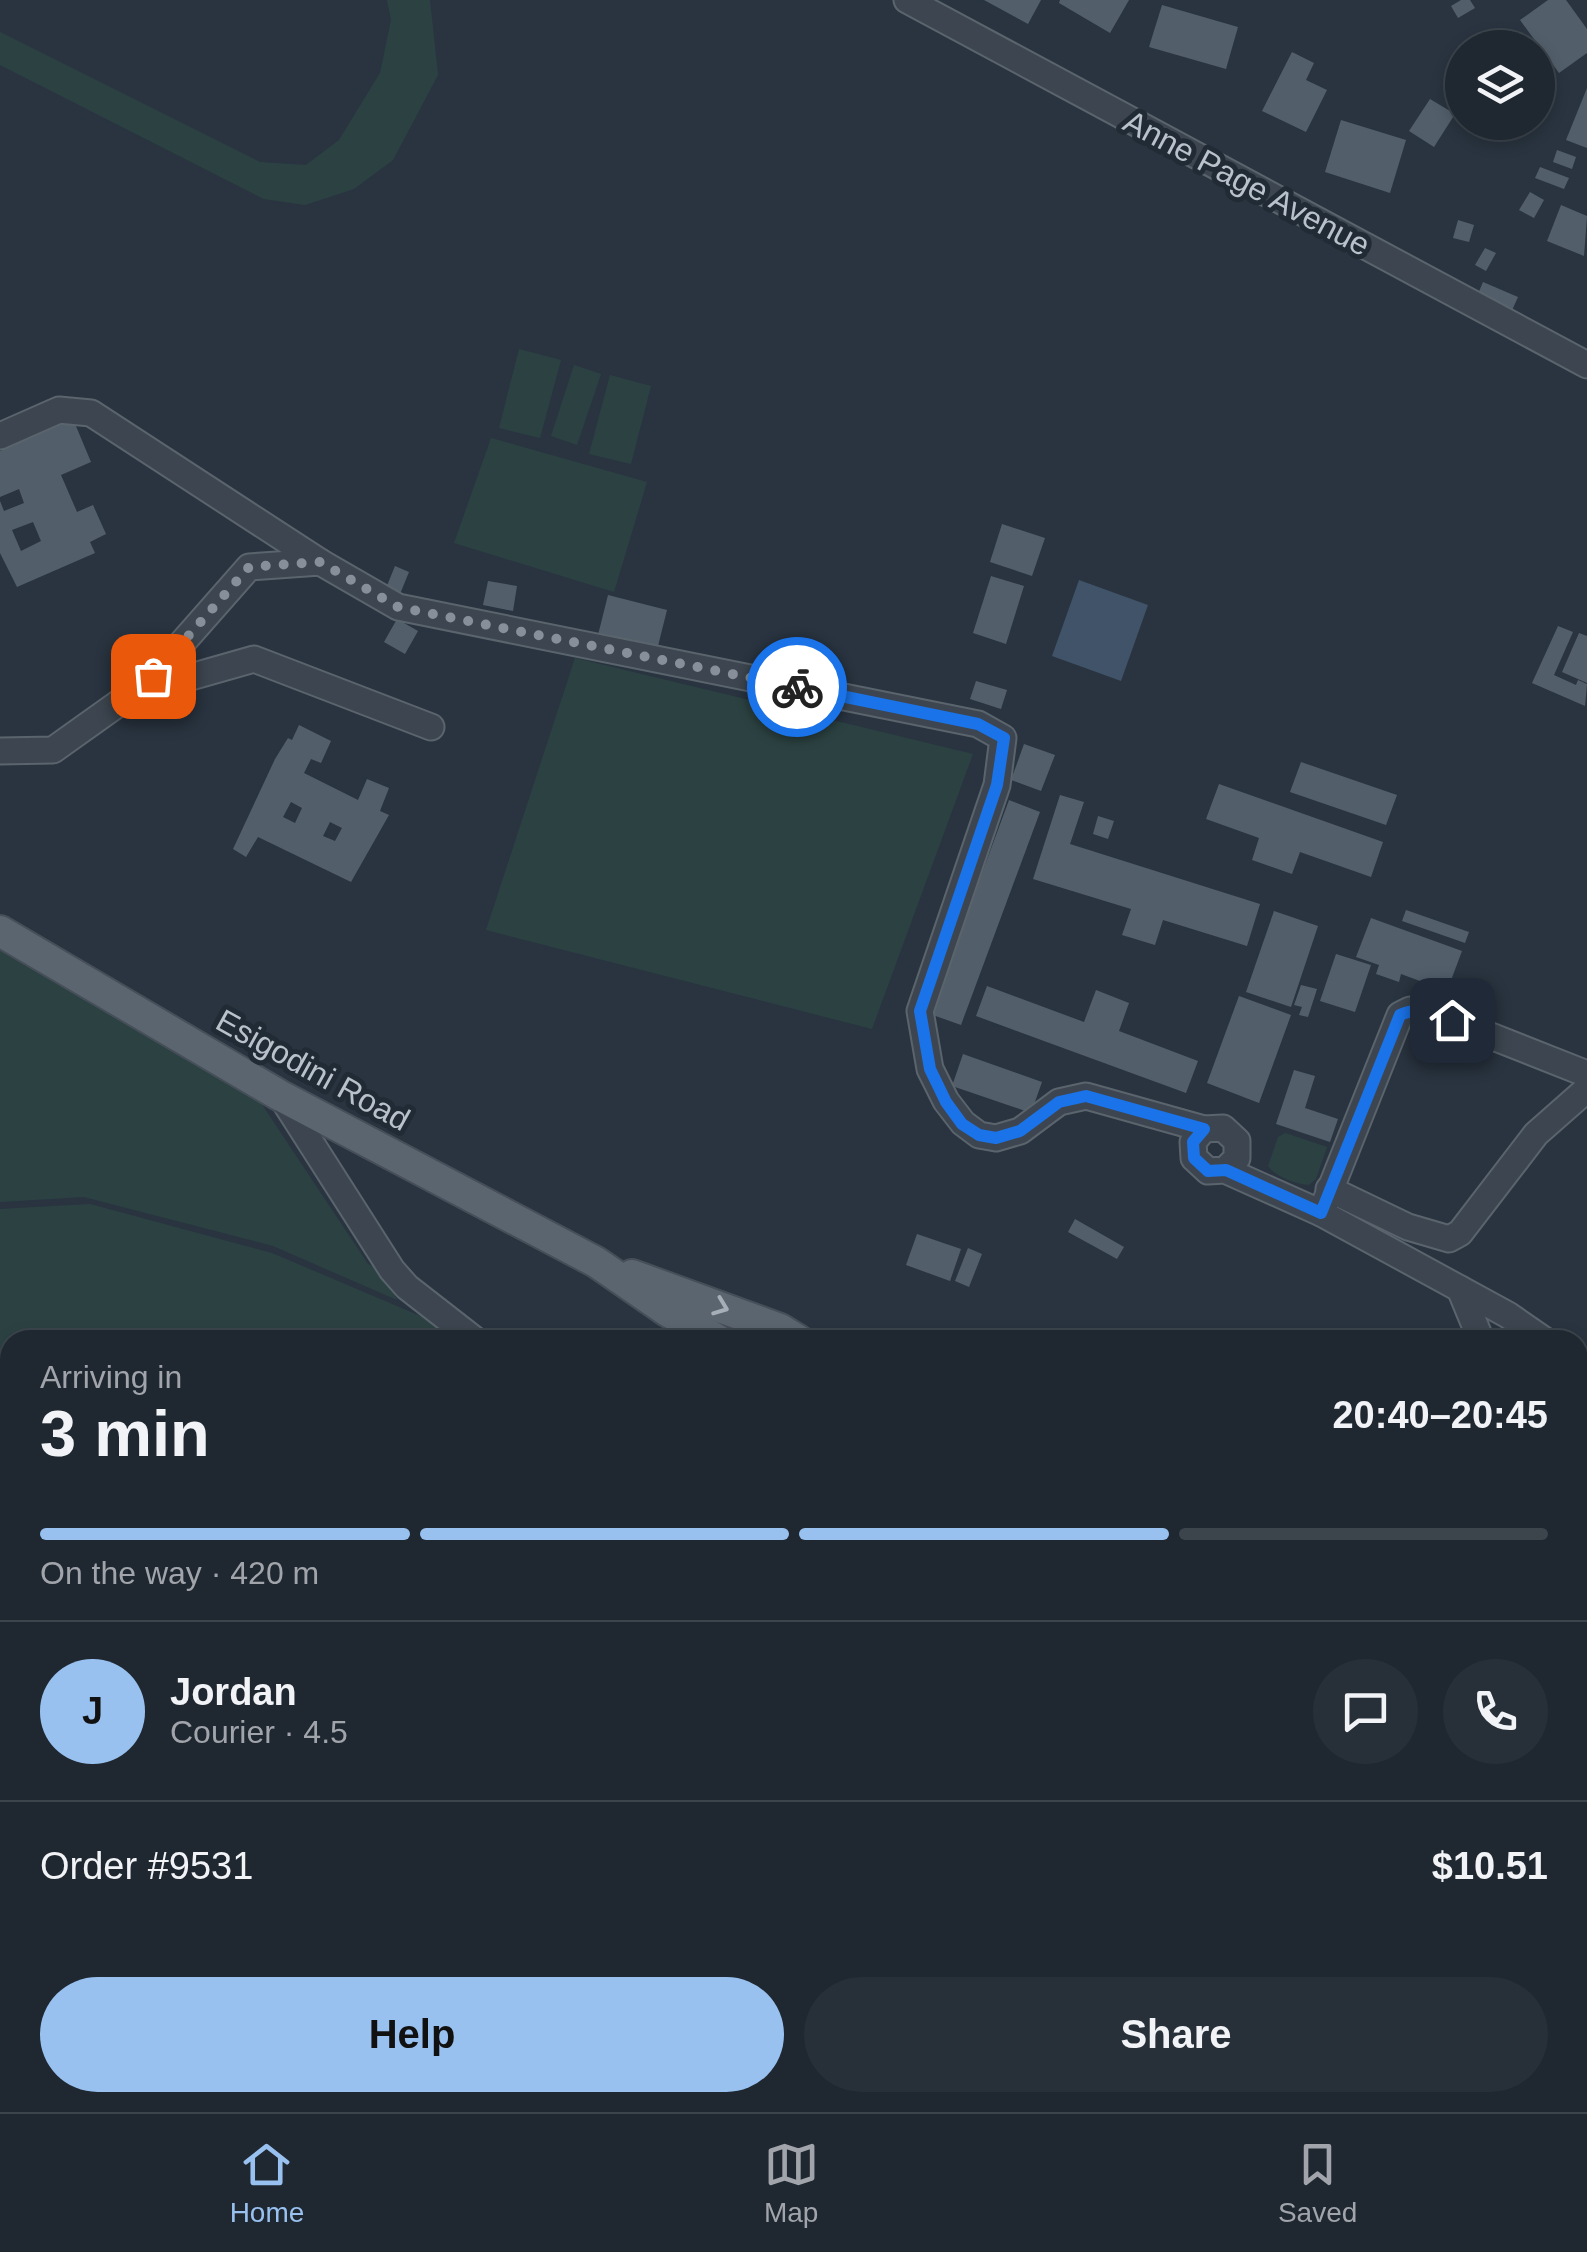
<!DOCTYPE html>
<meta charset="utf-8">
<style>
body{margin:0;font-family:Helvetica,sans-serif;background:#272f38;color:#f1f3f6;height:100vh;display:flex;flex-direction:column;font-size:38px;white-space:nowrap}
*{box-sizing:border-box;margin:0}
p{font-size:32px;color:#a1a5ab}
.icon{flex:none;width:55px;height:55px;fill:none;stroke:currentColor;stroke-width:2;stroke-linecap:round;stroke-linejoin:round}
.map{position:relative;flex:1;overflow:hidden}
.side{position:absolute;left:0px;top:1330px;width:1588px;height:782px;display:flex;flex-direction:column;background:#1f2730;border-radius:30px 30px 0 0;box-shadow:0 5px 15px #0003,0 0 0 2px #3c444c}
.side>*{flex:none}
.fabs{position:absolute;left:1445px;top:30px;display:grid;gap:20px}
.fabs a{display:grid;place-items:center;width:110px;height:110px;border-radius:50%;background:#1f2730;box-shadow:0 5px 15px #0003,0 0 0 2px #3c444c;font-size:50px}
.pin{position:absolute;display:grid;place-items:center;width:85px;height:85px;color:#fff;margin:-42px;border-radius:20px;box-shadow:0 5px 15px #0006}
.courier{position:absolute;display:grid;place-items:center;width:100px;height:100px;margin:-50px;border:8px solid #1a73e8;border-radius:50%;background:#fff;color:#222;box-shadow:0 2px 12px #0007}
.headline em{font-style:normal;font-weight:600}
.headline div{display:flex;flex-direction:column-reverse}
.headline{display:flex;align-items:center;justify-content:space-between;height:170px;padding:0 40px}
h1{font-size:65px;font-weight:600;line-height:75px}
.bar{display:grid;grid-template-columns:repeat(4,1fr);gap:15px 10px;align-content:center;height:120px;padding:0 40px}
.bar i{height:12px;border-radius:8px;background:#3c444c}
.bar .on{background:#98c1f0}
.bar p{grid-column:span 4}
.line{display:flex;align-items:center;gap:25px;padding:0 40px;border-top:2px solid #3c444c}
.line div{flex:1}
.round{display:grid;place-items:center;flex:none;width:105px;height:105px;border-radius:52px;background:#272f38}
.primary-button{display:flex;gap:20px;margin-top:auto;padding:20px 40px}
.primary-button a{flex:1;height:115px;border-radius:60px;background:#98c1f0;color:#111;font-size:40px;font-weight:600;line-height:115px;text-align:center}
.primary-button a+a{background:#272f38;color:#f1f3f6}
.menu{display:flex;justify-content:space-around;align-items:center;height:140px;border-top:2px solid #3c444c;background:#1f2730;font-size:28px;color:#a1a5ab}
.menu a{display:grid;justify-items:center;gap:5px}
.menu .on{color:#98c1f0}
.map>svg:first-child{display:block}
.green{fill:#2c4242}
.water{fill:#405368}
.building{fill:#525f6b;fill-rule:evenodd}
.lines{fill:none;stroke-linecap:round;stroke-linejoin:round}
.minor-casing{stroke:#5a646d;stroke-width:29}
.major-casing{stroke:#464f59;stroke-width:34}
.minor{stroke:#3d4650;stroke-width:25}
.major{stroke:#5b6570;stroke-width:30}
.oneway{stroke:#a6afb8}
.done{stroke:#87909a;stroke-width:10;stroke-dasharray:0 18}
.route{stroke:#1a73e8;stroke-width:12}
.labels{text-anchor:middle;stroke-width:10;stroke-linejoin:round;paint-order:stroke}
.street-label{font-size:32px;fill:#b9c1ca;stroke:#212b35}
</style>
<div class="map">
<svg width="1587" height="2112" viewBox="0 0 1587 2112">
<rect width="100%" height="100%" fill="#293440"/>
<!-- green -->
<g class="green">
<path d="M387 0H430L438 75 393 160 354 189 305 205 264 199 0 65V32L260 162 306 165 339 140 380 73 391 20Z"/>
<path d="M519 349 561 360 540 438 499 428Z"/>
<path d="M574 365 601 374 577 445 551 436Z"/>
<path d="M610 375 651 386 631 464 589 454Z"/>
<path d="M491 438 647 482 614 592 454 543Z"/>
<path d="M575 658 973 754 872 1029 486 930Z"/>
<path d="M0 940 255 1094 368 1264 383 1271 397 1300 273 1246 84 1197 0 1202Z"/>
<path d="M1285 1133 1327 1147 1316 1179 1309 1185C1296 1184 1276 1177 1268 1166L1278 1137Z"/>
<path d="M90 1204 272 1253 444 1326 463 1340H10V2102L643 2103 640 2112H0V1209Z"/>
<path d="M1587 1499V2112H1261L1266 2102H1578V1503Z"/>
</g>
<!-- water -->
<path class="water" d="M1079 580 1148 605 1121 681 1052 656Z"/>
<!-- building -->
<g class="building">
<path d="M984 0H1041L1028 24Z"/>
<path d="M1060 0H1129L1110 33 1059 3Z"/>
<path d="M1461 0H1470L1475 8 1458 18 1451 6Z"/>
<path d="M1548 0H1566L1587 29V53L1559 73 1520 20Z"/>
<path d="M1162 5 1238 27 1226 69 1149 47Z"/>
<path d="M1459 45 1462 47V84L1445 77Z"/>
<path d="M1292 52 1314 63 1306 80 1327 90 1306 132 1262 111Z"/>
<path d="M1587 88V148L1566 140Z"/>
<path d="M1430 99 1455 114 1434 147 1409 131Z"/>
<path d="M1341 120 1406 140 1390 193 1325 172Z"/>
<path d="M1557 150 1576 157 1572 169 1553 162Z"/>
<path d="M1540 167 1569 178 1564 189 1535 178Z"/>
<path d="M1530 192 1544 200 1534 218 1519 210Z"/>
<path d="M1561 205 1587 216 1584 256 1547 241Z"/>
<path d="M1458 220 1474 225 1469 242 1453 238Z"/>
<path d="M1485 248 1496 253 1486 271 1475 265Z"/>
<path d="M1483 282 1518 297 1509 317 1475 301Z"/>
<path d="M73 419 91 462 61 475 77 512 93 505 106 534 90 542 95 553 17 587 0 553V501L4 511 24 503 19 489 0 497V451ZM33 522 41 541 21 551 12 530Z"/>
<path d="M1002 524 1045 538 1032 576 990 562Z"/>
<path d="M395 566 409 572 398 599 384 593Z"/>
<path d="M991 576 1024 586 1006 644 973 633Z"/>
<path d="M488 581 517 586 513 611 483 605Z"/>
<path d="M608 595 667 610 657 650 598 635Z"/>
<path d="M397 619 418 631 405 654 384 642Z"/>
<path d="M1558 626 1573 632 1554 675 1576 685 1578 680 1587 684 1585 706 1532 683Z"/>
<path d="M1579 633 1587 636V683L1562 672Z"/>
<path d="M976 681 1007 690 1001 709 970 699Z"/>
<path d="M299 725 331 741 321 763 311 759 304 773 358 800 367 779 389 788 380 811 389 815 351 882 258 837 246 857 233 849 275 759 288 738 292 740ZM291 802 302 808 295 823 283 817ZM330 822 342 828 335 841 323 836Z"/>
<path d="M1024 744 1055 755 1041 791 1011 780Z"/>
<path d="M1301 762 1397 795 1386 825 1290 792Z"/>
<path d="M1219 784 1383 842 1371 877 1300 852 1292 874 1252 860 1259 838 1206 819Z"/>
<path d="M1060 795 1084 802 1070 844 1260 904 1247 946 1163 920 1155 945 1122 935 1131 909 1033 879Z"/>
<path d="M1009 800 1040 812 961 1025 930 1014Z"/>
<path d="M1098 816 1114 821 1108 839 1093 834Z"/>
<path d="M1406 910 1469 932 1465 943 1402 921Z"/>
<path d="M1274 911 1318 926 1291 1007 1246 992Z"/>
<path d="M1371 918 1462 951 1447 991 1401 974 1399 982 1376 974 1379 965 1356 957Z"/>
<path d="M1336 954 1371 965 1355 1012 1320 1001Z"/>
<path d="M1301 985 1317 989 1308 1017 1299 1015 1302 1007 1294 1005Z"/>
<path d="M987 986 1084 1022 1096 990 1129 1003 1119 1031 1198 1061 1186 1093 976 1016Z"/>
<path d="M1239 996 1291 1015 1259 1103 1207 1083Z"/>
<path d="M963 1054 1042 1082 1031 1113 952 1086Z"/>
<path d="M1294 1070 1315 1076 1305 1108 1338 1119 1330 1142 1276 1124Z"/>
<path d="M1075 1219 1124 1247 1117 1259 1068 1232Z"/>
<path d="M917 1234 961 1249 950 1281 906 1265Z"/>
<path d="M968 1248 982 1254 969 1287 955 1281Z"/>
<path d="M715 2102H748L747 2112H714Z"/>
<path d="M983 2102H1035L1054 2112H1002Z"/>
<path d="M1095 2102H1119L1114 2112H1090Z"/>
</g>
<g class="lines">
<!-- minor casing -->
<g class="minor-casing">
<g id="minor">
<path d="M907 0 1587 365"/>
<path d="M0 436 59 410 91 413 320 562"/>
<path d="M138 692 254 659 431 727"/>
<path d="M0 751 53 750 133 693 153 676 249 567 320 562 398 607 978 724 1003 738 997 785 920 1011 930 1069 946 1101 963 1123 979 1135 996 1138 1020 1131 1059 1102 1086 1096 1204 1129"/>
<path d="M281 1096 392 1270 407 1287 475 1340"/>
<path d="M1225 1170 1237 1158V1141L1223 1128 1204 1129 1193 1142 1194 1158 1208 1171 1225 1170 1321 1213 1400 1015 1410 1010H1425L1587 1074"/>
<path d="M1329 1189 1408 1227 1449 1239 1460 1233 1536 1134 1587 1089"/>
<path d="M1321 1213 1508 1315 1544 1340"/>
<path d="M1460 1289 1481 1340"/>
<path d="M1578 1364 1587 1371"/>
<path d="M780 2112 781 2102"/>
</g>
</g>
<!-- major casing -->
<g class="major-casing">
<g id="major">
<path d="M0 931 279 1095 596 1262 667 1311 718 1340"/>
<path d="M632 1275 780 1329 798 1340"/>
<path d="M1578 1409 1587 1391"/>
<path d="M1578 1477 1587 1474"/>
<path d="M1154 2112 1156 2102"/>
<path d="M1205 2112 1210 2102"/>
</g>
</g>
<!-- minor -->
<use href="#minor" class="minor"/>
<!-- major -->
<use href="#major" class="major"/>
</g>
<!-- one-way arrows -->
<defs><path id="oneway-chevron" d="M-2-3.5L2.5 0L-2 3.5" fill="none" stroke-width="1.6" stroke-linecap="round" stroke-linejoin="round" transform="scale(2.5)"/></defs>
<use class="oneway" href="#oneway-chevron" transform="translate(721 1307) rotate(21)"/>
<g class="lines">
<!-- done -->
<path class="done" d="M153 676 249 567 320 562 398 607 797 687"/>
<!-- route -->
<path class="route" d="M797 687 978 724 1004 738 997 785 920 1011 930 1069 946 1102 962 1124 979 1135 996 1138 1020 1131 1059 1102 1086 1096 1204 1129 1193 1142 1194 1158 1208 1171 1226 1170 1321 1213 1400 1015C1419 1006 1434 1013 1452 1020"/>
</g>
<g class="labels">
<!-- street labels -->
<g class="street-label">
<text transform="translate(1247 183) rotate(28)" y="11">Anne Page Avenue</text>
<text transform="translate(313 1070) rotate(29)" y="11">Esigodini Road</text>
</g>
</g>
</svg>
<div class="fabs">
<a><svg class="icon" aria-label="layers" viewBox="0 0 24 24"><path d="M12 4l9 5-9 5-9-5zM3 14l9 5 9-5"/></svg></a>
</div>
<div class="pin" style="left:153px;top:676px;background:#ea580c"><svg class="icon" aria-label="bag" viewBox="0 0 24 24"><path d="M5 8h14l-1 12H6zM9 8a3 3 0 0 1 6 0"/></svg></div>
<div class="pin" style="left:1452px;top:1020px;background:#1f2937"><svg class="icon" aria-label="home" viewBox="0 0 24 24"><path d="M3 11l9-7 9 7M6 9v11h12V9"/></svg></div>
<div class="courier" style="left:797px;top:687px"><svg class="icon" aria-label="bike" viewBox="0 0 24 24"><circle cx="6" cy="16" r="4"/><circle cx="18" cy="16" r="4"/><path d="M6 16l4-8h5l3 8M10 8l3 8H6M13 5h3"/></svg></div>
<section class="side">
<div class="headline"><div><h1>3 min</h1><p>Arriving in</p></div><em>20:40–20:45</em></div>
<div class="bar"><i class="on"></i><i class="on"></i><i class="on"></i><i></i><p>On the way · 420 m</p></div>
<div class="line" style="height:180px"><b class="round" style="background:#98c1f0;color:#111">J</b><div><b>Jordan</b><p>Courier · 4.5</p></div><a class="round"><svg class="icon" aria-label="chat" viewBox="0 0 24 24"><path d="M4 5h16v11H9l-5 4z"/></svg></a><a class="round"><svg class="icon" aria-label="phone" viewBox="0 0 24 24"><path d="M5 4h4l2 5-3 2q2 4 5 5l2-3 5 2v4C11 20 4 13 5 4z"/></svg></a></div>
<div class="line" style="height:130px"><div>Order #9531</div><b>$10.51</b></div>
<div class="primary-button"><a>Help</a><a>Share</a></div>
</section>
</div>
<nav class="menu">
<a class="on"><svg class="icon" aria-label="home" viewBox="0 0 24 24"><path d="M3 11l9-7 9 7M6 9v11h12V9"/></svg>Home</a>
<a><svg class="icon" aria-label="map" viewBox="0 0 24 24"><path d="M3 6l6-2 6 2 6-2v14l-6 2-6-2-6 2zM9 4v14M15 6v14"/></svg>Map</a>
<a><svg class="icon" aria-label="saved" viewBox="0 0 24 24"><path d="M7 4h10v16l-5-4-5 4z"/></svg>Saved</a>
</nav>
